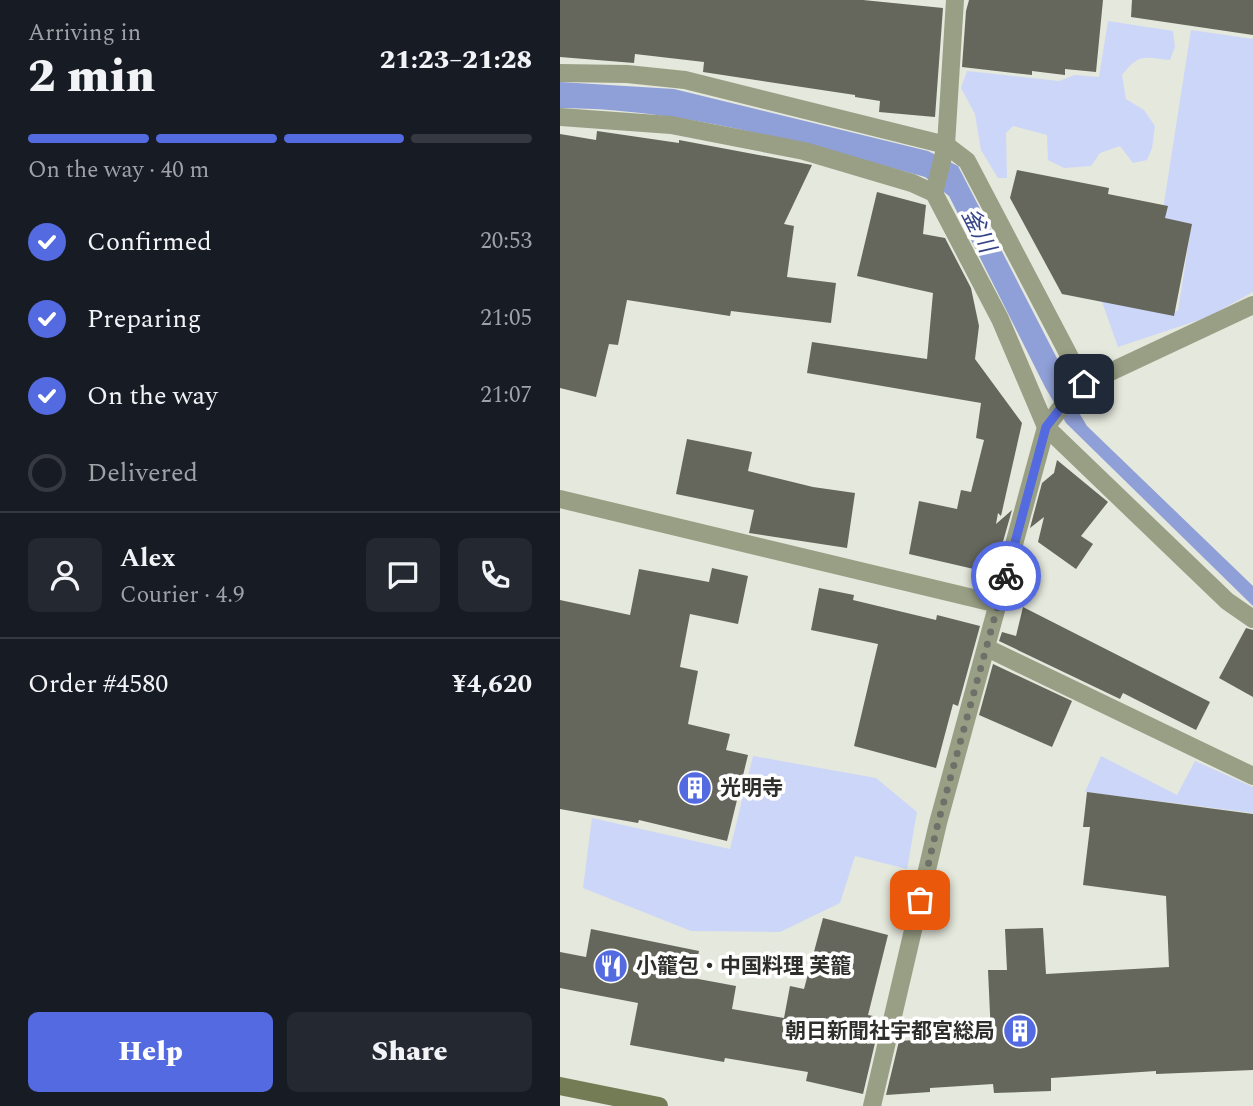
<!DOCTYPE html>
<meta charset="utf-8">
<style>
body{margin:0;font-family:Spectral,"Noto Sans JP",serif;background:#242831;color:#f1f3f6;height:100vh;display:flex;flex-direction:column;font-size:26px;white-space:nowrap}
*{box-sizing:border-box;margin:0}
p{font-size:23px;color:#9ea1a6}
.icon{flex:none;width:38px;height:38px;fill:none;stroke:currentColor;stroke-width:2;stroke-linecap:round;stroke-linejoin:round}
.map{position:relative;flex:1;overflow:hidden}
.side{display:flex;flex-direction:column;background:#171b24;width:560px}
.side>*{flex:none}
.pin{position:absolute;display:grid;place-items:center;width:60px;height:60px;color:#fff;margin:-30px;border-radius:14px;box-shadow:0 4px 10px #0006}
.courier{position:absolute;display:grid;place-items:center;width:70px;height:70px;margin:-35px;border:5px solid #546ae0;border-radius:50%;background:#fff;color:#222;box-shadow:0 2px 9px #0007}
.head em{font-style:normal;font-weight:800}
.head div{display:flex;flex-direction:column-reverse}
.head{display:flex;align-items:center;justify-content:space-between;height:119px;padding:0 28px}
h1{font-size:46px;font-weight:800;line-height:52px}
.bar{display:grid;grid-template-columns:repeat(4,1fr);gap:10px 7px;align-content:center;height:84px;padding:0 28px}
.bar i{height:9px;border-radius:5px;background:#363941}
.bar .selected{background:#546ae0}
.bar p{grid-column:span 4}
.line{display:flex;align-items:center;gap:18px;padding:0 28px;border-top:2px solid #363941}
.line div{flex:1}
.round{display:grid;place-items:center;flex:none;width:74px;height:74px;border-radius:10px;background:#242831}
ol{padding:0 28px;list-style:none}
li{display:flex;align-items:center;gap:21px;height:77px}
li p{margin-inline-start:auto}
li .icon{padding:7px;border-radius:50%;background:#546ae0;color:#fff;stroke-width:4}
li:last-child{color:#9ea1a6}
li i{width:38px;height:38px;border:4px solid #363941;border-radius:50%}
.action{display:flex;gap:14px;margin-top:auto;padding:14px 28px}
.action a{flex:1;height:80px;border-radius:10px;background:#546ae0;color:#fff;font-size:28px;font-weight:800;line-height:80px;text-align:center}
.action a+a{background:#242831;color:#f1f3f6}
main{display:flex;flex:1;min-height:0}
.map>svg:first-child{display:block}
.green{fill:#ccd6f8}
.water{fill:#8f9fd7}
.building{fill:#65675c}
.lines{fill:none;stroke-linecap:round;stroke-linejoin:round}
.lane{stroke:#999f85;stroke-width:18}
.street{stroke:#999f85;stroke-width:18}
.secondary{stroke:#747c55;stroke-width:18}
.done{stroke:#6e7069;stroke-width:7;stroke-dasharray:0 12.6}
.route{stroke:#546ae0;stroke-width:9}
.labels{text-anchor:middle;stroke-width:7;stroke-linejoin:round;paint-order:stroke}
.poi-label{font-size:21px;font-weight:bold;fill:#2e2f2b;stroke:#fff;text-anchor:start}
.water-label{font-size:23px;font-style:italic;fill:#354487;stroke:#fff}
</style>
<main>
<section class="side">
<div class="head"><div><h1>2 min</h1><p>Arriving in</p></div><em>21:23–21:28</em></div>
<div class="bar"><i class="selected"></i><i class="selected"></i><i class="selected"></i><i></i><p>On the way · 40 m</p></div>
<ol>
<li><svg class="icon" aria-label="check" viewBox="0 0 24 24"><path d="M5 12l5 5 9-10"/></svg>Confirmed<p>20:53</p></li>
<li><svg class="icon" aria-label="check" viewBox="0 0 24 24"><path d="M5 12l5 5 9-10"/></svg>Preparing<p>21:05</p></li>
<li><svg class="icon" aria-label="check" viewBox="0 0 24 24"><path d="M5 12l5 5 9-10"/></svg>On the way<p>21:07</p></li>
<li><i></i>Delivered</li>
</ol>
<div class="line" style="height:126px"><a class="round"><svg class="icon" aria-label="person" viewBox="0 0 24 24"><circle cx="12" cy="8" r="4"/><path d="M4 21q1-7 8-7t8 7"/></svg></a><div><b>Alex</b><p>Courier · 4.9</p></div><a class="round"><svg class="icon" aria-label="chat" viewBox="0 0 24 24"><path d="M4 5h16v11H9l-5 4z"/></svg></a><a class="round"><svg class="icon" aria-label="phone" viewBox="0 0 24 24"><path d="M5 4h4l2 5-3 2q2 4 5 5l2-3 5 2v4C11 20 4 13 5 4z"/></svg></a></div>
<div class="line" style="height:91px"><div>Order #4580</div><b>¥4,620</b></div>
<div class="action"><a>Help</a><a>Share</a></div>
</section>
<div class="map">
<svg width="693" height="1106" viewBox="0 0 693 1106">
<rect width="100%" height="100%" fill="#e5e8dc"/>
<!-- green -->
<g class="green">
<path d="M548 21 613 31 615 47 610 60C584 57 579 53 562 75L566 99 584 110 595 126 592 148 587 160 573 163 560 146 540 153 531 166 504 168 488 160 487 135 453 126 446 133 447 178H438L421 150 415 114 401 88 407 71 499 81 515 75 539 77Z"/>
<path d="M631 30 693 39V292L648 317 558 347 541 299 618 311 631 227 601 222Z"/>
<path d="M193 756 316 778 357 812 347 869 295 856 280 903 220 932 131 931 23 888 32 818 170 849Z"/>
<path d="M541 756 617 795 635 761 693 787V813L525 792Z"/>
</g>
<!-- water -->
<path class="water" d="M0 82 114 89 368 151 398 166 502 368 518 411 527 426 693 586V606L506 423 485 387 389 196 365 177C242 144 129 109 0 108Z"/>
<!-- building -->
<g class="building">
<path d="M0 0H303L383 8 375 117 319 112 320 101 295 97V95L143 72 144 62 75 54 74 63 0 57Z"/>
<path d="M409 0H543L536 72 505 69V75L472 71V75L402 67 406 11Z"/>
<path d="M572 0H693V35L571 17Z"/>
<path d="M37 131 119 143V140L252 165 224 224 234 226 227 277 276 283 271 323 171 311 170 316 67 300 58 345 49 344 36 397 0 388V134L36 140Z"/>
<path d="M457 170 549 188 548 194 608 206 605 218 632 224 614 316 502 294 450 198Z"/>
<path d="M317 192 366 205 363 234 385 238 411 288 419 326 415 359 462 423 441 516 438 513 436 524 452 510 440 552 432 544 428 561 418 570 349 554 359 501 397 509 401 490 411 492 424 440 416 438 421 403 247 373 252 342 367 359 373 293 297 276Z"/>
<path d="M127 439 192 452 188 471 253 487 295 493 287 548 189 533 194 510 116 494Z"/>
<path d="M497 460 548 502 521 536 533 544 516 569 478 542 484 517 470 528 482 483 494 473Z"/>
<path d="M152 568 188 576 178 624 130 614 120 667 138 671 128 724 170 734 166 750 188 755 167 841 79 820 78 823 0 809V600L70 615 79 569 149 582Z"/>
<path d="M259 588 294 595 293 600 376 620 377 615 420 626 398 706 393 704 376 768 294 746 318 644 251 630Z"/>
<path d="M463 607 650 702 636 730 563 693 560 699 439 641 442 632 456 636Z"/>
<path d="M686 628 693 630V697L659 678Z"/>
<path d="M433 664 512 701 492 747 419 715Z"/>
<path d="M527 792 693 814V1070L596 1074V1071L491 1078V1091L434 1093 433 1084 370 1088V1092L326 1095 339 1041 431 1035 428 970H447L445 929 483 928 486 974 609 967 606 896 523 885 530 827H523Z"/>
<path d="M263 918 328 935 308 1015 313 1016 307 1044 315 1043 303 1094 246 1081 248 1072 165 1058 164 1062 70 1045 78 1003 0 988V952L26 957 31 929 139 951 133 978 176 986 172 1009 224 1018 230 986 244 989Z"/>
</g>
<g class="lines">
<!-- lane -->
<g class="lane">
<path d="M0 117 111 125 244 151 352 183 374 193 440 319 486 427 667 601 693 619"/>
<path d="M427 648 693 776"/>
</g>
<!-- street -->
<g class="street">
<path d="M0 73 67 74 125 80 386 145 407 161 524 384"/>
<path d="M374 193 386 145 395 0"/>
<path d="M0 499 438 604"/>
<path d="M312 1106 378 823 486 427 516 388 693 305"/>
</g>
<!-- secondary -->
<path class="secondary" d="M0 1086 99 1106"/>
</g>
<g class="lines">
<!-- done -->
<path class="done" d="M360 900 378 823 446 576"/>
<!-- route -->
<path class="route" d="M446 576 486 427 516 388 524 384"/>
</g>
<!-- icons -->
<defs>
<g id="building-disc" transform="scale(1.75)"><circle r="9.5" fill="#546ae0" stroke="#fff"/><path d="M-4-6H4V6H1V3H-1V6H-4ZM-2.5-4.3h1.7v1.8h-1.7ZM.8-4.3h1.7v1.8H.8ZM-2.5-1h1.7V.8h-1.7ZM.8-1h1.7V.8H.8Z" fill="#fff"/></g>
<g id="restaurant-disc" transform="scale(1.75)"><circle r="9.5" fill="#546ae0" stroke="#fff"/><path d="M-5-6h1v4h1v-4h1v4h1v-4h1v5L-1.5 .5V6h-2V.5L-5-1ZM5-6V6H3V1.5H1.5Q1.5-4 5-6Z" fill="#fff"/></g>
</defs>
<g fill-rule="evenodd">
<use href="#building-disc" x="135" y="788"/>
<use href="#restaurant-disc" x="51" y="966"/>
<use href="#building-disc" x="460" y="1031"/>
</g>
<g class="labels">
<!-- poi labels -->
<g class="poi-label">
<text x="160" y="795">光明寺</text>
<text x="76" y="973">小籠包・中国料理 芙籠</text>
<text x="435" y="1038" text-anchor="end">朝日新聞社宇都宮総局</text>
</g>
<!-- water labels -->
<g class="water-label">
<text transform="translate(419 230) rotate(63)" y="8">釜川</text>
</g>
</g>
</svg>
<div class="pin" style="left:360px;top:900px;background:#ea580c"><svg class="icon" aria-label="bag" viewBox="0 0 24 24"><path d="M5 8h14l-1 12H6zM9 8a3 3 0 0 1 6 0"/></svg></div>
<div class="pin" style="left:524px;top:384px;background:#1f2937"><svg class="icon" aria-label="home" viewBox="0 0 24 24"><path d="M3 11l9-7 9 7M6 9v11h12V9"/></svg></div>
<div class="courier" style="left:446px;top:576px"><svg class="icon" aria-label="bike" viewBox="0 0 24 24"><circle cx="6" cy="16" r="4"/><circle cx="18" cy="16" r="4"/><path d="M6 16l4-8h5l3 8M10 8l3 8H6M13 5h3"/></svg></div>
</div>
</main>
